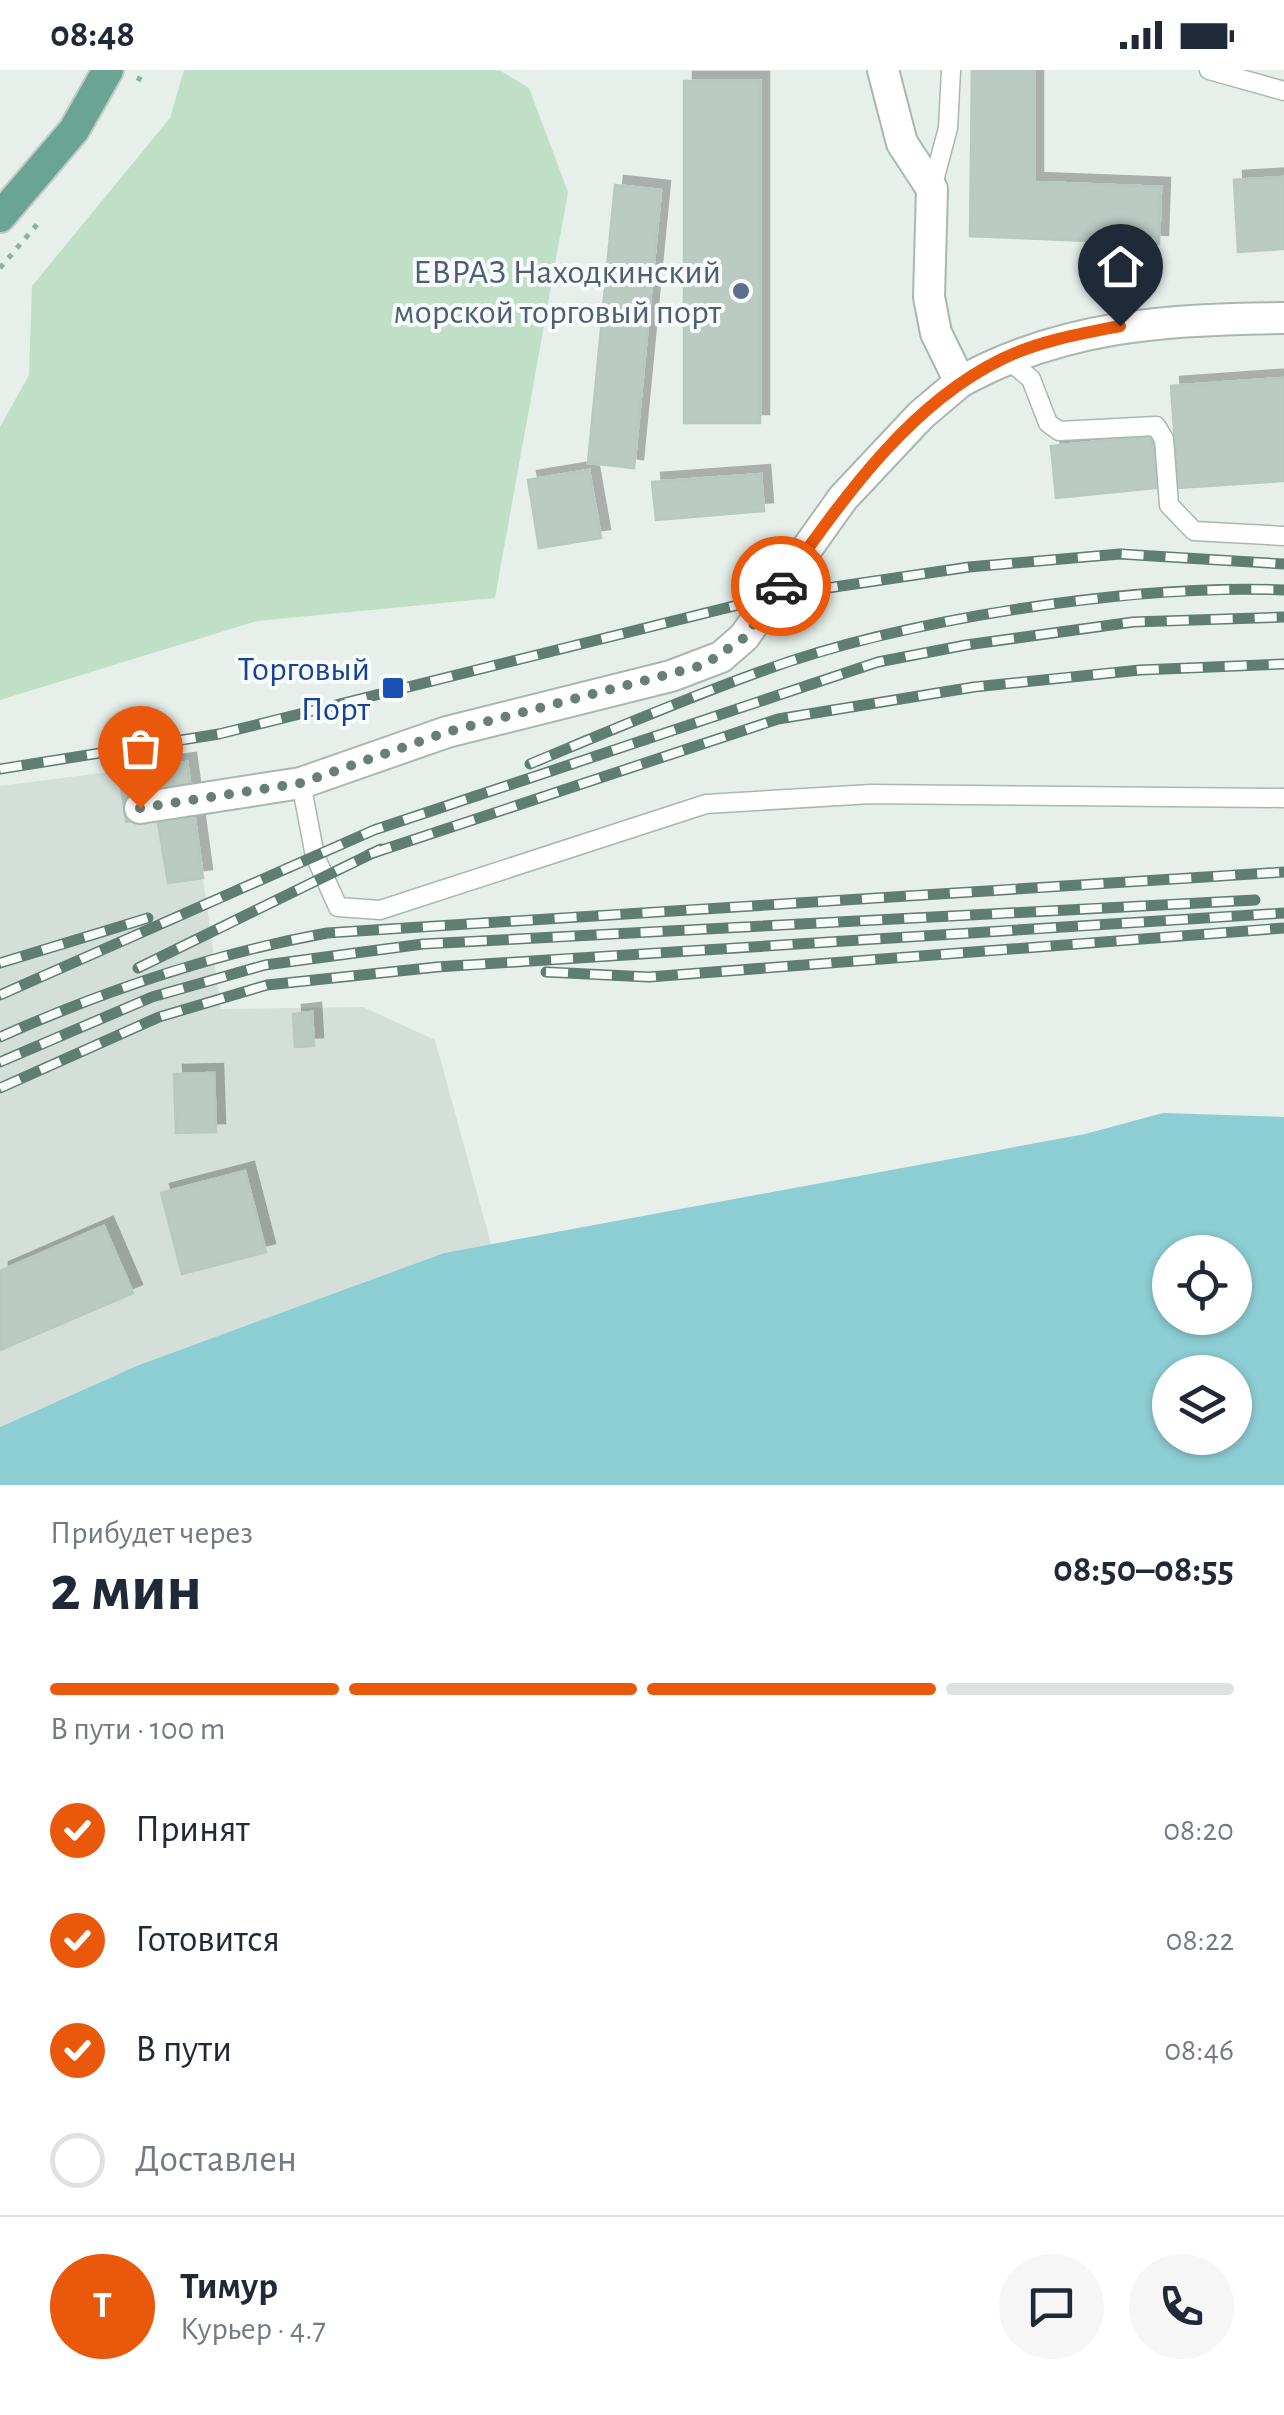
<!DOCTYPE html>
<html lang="ru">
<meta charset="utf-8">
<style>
body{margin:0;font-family:"Alegreya Sans",sans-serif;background:#f6f6f7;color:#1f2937;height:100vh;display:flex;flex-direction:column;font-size:38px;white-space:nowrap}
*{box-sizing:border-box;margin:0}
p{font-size:32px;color:#747a83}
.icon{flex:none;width:55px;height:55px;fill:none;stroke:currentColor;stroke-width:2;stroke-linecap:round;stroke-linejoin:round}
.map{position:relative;height:1415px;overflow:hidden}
.panel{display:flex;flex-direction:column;background:#fff;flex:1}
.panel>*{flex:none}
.buttons{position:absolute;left:1152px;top:1165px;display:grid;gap:20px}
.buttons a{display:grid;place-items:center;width:100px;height:100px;border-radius:50%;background:#fff;box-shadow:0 2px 8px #0004;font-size:50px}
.pin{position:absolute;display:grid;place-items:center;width:85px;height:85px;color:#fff;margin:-102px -42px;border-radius:50% 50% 50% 0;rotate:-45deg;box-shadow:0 0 10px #0007}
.pin .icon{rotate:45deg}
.courier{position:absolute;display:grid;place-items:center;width:100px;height:100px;margin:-50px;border:8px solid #ea580c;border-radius:50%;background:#fff;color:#222;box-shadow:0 2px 12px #0007}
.summary em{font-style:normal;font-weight:700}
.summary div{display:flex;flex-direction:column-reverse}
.summary{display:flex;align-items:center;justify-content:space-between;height:170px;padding:0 50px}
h1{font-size:65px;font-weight:700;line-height:75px}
.bar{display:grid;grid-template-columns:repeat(4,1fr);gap:15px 10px;align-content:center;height:120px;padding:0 50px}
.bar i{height:12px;border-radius:8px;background:#e0e1e3}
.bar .active{background:#ea580c}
.bar p{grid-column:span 4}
.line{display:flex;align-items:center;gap:25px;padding:0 50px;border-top:2px solid #e0e1e3}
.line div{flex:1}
.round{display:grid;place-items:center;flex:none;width:105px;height:105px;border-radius:52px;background:#f6f6f7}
ol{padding:0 50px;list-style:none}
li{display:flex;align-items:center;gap:30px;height:110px}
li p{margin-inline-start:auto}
li .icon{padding:10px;border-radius:50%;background:#ea580c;color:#fff;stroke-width:4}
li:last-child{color:#747a83}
li i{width:55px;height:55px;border:5px solid #e0e1e3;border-radius:50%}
.status{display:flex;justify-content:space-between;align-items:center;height:70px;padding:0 50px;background:#fff;direction:ltr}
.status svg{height:28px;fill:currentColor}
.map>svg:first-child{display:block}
.built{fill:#d4dfd9}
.green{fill:#bfe0c6}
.water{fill:#8dcdd4;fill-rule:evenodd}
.building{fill:#bbcac3;stroke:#b8c9c1;stroke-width:2.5;filter:url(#shadow)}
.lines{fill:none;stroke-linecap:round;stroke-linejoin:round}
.service-casing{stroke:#a8b8b1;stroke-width:21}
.minor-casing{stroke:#a8b8b1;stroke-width:34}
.tertiary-casing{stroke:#a8b8b1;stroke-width:34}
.primary-casing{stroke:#c2cac7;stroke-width:34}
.path{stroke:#86b3a3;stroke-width:5;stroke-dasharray:5 8;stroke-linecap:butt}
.service{stroke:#fff;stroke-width:18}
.minor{stroke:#fff;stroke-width:30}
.tertiary{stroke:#fff;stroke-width:30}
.primary{stroke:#6aa593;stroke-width:30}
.rail-casing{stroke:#5f7d73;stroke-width:11}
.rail{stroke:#f7fbf9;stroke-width:8;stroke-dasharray:22;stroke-linecap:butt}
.done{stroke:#687f76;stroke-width:10;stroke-dasharray:0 18}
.route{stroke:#ea580c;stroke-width:12}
.service-dot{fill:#5c6f8a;stroke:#f7fbf9;stroke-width:4}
.transit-dot{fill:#1a4fb4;stroke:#f7fbf9;stroke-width:4}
.labels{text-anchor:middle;stroke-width:8;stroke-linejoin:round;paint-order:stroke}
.service-label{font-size:35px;fill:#4e5e75;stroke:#f7fbf9;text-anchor:end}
.transit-label{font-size:35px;fill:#164399;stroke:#f7fbf9;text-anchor:end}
</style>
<div class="status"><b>08:48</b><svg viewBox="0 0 49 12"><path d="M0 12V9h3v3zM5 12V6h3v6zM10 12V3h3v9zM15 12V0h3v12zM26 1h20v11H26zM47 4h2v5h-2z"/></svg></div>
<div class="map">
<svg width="1284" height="1415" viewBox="0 0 1284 1415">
<defs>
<filter id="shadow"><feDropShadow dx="9" dy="-9" stdDeviation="0" flood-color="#0004"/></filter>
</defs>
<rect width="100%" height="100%" fill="#e6efea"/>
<!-- built -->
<path class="built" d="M187 692 221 939 363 937 435 970 491 1174 444 1183 139 1295 0 1357V716Z"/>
<!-- green -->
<path class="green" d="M184 0H499L529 18 568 122 495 528 257 551 0 630V357L29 305 32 216 170 48Z"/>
<!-- water -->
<path class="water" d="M1163 1043 1284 1047V1415H0V1357L139 1295 444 1183 1085 1064ZM1170 1182H1235V1248H1170ZM1170 1302H1235V1368H1170Z"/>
<!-- building -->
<g class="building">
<path d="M972 0H1034V112L1161 117 1159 174 970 166Z"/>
<rect x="684" y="11" width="76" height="342"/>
<path d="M1284 107V179L1238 182 1234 110Z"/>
<path d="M615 115 661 120 634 398 588 393Z"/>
<path d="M1284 308V411L1178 418 1171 316Z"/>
<path d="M1151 366 1157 418 1056 428 1051 376Z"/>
<path d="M589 400 601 468 539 478 528 410Z"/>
<path d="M761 404 764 441 656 450 652 412Z"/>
<path d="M187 692 194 742 126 752 119 701Z"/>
<path d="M194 742 203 808 168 813 157 747Z"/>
<path d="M312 942 314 976 295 977 293 944Z"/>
<path d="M214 1003 216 1062 176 1063 174 1004Z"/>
<path d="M245 1101 266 1182 182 1204 161 1123Z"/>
<path d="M104 1156 133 1223 0 1280V1201Z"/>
</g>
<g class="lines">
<!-- service casing -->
<g class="service-casing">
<g id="service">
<path d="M1209 0 1284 21"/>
<path d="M932 118 948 58 951 0"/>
<path d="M1006 288 1031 309 1048 353 1059 361 1156 356 1164 369 1169 435 1194 461 1284 466"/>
<path d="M301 713 315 786 338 837 380 840 706 734 871 724 1284 728"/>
</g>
</g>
<!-- minor casing -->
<g class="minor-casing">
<path id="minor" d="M140 738 301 713 447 662 671 606 721 587 744 567 843 428 921 345 960 312 936 263 929 227 932 119 902 73 883 0"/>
</g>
<!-- tertiary casing -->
<g class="tertiary-casing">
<path id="tertiary" d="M960 312C1063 255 1169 249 1284 248"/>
</g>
<!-- primary casing -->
<g class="primary-casing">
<path id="primary" d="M0 147 74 60 108 0"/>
</g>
<!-- path -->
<g class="path">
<path d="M138 11 144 0"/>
<path d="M0 198 40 151"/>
</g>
<!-- service -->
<use href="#service" class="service"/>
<!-- minor -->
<use href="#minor" class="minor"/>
<!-- tertiary -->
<use href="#tertiary" class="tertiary"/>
<!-- primary -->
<use href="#primary" class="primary"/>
<!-- rail casing -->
<g class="rail-casing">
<g id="rail">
<path d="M530 694C607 662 684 629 762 601 903 549 1134 514 1284 520"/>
<path d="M0 699 219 664 774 526 969 497 1120 484 1284 494"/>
<path d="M370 784 778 649 974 617 1140 600 1284 594"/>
<path d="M0 893 148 848"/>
<path d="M138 898 381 779"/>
<path d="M546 902 649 907 1284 858"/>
<path d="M0 925 374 760 878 592 966 575 1133 552 1284 547"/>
<path d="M0 967C106 920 212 884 327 863L1284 802"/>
<path d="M0 992 152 927 265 895 423 874 1255 830"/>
<path d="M0 1018 159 947 267 915 437 897 1284 843"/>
</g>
</g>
<!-- rail -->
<use href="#rail" class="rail"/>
</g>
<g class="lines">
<!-- done -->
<path class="done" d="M140 738 301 713 447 662 704 595 744 568 781 516"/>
<!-- route -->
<path class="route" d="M781 516C842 431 906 336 1002 289 1039 271 1080 264 1120 256"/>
</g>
<!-- markers -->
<circle class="service-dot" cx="741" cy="221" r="10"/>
<rect class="transit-dot" x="381" y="606" width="24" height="24" rx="5"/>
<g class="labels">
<!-- service labels -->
<g class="service-label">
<text x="721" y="213">ЕВРАЗ Находкинский<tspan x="721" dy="40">морской торговый порт</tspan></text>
</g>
<!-- transit labels -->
<g class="transit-label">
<text x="370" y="610">Торговый<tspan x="370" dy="40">Порт</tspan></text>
</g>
</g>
</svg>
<div class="buttons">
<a><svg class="icon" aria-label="locate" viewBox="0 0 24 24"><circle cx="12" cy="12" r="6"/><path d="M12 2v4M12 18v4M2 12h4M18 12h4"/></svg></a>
<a><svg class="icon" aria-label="layers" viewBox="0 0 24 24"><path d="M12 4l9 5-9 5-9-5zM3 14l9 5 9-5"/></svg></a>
</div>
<div class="pin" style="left:140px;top:738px;background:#ea580c"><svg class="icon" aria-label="bag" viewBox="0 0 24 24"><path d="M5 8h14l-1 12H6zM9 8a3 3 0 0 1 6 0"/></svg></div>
<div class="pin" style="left:1120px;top:256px;background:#1f2937"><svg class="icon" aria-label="home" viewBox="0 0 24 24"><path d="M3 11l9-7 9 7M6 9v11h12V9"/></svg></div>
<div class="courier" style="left:781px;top:516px"><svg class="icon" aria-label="car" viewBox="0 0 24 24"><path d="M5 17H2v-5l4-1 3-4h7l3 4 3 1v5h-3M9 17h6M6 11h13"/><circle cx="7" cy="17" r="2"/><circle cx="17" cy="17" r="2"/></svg></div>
</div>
<section class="panel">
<div class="summary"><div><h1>2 мин</h1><p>Прибудет через</p></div><em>08:50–08:55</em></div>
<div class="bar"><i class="active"></i><i class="active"></i><i class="active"></i><i></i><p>В пути · 100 m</p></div>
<ol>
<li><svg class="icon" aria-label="check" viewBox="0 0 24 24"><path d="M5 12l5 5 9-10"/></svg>Принят<p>08:20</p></li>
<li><svg class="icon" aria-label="check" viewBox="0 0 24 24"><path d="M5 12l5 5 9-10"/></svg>Готовится<p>08:22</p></li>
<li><svg class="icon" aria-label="check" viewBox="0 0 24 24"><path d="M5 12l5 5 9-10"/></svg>В пути<p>08:46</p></li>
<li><i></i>Доставлен</li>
</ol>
<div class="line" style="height:180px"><b class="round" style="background:#ea580c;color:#fff">Т</b><div><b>Тимур</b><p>Курьер · 4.7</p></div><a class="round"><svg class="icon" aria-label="chat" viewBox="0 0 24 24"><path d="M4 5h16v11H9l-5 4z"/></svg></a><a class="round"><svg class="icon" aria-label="phone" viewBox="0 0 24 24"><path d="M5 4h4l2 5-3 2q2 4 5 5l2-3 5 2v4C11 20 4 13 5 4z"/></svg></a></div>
</section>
